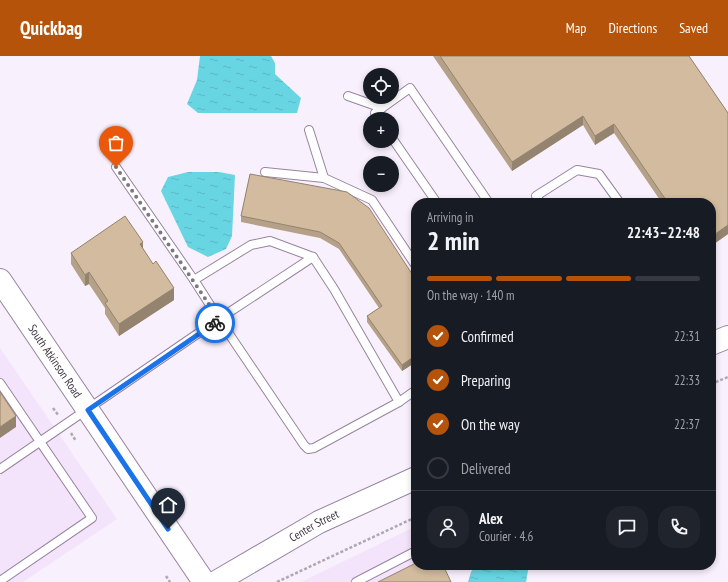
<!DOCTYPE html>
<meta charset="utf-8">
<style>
body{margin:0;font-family:"PT Sans Narrow",sans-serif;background:#20242c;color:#f1f3f6;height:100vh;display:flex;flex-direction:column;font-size:15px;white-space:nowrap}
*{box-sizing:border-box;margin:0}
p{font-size:13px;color:#9ea1a6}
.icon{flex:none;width:22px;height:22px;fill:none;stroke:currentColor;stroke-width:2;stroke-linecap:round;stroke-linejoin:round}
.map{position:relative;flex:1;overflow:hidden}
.sheet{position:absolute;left:411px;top:142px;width:305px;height:372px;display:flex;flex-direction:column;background:#171b24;border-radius:16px;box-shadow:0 2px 6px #0003}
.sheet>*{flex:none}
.controls{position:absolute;left:363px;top:12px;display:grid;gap:8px}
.controls a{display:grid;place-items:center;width:36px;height:36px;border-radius:50%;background:#171b24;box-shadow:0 2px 6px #0003;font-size:20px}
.pin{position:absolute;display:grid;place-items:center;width:34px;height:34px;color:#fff;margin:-41px -17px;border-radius:50% 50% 50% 0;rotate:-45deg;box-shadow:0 0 4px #0007}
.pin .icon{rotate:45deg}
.courier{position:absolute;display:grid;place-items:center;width:40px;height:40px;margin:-20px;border:3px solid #1a73e8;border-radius:50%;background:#fff;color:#222;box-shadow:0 1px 5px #0007}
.summary em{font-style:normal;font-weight:600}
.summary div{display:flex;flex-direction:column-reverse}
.summary{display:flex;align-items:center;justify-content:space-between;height:68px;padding:0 16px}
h1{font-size:26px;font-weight:600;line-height:30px}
.bar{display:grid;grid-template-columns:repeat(4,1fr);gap:6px 4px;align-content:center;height:48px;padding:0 16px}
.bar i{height:5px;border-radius:3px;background:#363941}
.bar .current{background:#b45309}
.bar p{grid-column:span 4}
.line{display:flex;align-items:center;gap:10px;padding:0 16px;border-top:1px solid #363941}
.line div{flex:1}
.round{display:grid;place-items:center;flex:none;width:42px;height:42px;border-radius:16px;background:#20242c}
ol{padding:0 16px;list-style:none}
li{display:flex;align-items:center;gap:12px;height:44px}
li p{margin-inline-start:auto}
li .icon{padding:4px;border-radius:50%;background:#b45309;color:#fff;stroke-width:4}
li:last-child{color:#9ea1a6}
li i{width:22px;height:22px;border:2px solid #363941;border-radius:50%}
header{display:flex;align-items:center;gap:24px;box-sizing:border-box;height:56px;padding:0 20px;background:#b45309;color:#fff}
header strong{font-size:19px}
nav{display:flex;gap:22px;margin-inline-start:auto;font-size:14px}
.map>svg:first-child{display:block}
.built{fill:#f4e4fb}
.water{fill:url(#water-ripples)}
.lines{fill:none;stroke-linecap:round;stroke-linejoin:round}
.lane-casing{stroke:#9884a1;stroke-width:10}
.secondary-casing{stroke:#9884a1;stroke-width:24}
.path{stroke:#b0a7b4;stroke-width:2.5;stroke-dasharray:3 2;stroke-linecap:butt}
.lane{stroke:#fff;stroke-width:8}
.secondary{stroke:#fff;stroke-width:22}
.wall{fill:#b5a188}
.shaded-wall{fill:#93836f}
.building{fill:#d2bb9e;stroke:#93836f}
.done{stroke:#807784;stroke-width:4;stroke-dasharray:0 7.2}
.route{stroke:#1a73e8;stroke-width:5}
.labels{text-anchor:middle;stroke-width:3;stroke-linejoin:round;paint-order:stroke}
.street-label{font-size:12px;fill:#3f3643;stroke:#f8f0fc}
</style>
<header>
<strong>Quickbag</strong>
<nav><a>Map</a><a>Directions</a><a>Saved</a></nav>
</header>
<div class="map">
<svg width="728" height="526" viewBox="0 0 728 526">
<defs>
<pattern id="water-ripples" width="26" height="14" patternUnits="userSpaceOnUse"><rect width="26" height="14" fill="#68d5e3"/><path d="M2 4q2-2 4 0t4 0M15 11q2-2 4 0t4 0" fill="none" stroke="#5bb7c4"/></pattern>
</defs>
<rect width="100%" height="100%" fill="#f8f0fc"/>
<!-- built -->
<g class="built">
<path d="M0 292 117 463 23 526H0Z"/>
<path d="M416 470V509L449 526H301Z"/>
</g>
<!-- water -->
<g class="water">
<path d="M200 0H271L275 7V18L301 42 297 57H198L187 48 197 24Z"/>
<path d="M188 116H219L235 119 232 180 226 193 208 201 188 191 161 135 168 121Z"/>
<path d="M476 509H529L526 526H468L471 516Z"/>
</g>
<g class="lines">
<!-- lane casing -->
<g class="lane-casing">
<g id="lane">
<path d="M348 40 382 52 375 57 379 63"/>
<path d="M382 52 410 32 489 147"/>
<path d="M309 74 324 122 372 144 416 210"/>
<path d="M392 82 437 147"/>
<path d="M116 111 194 224 251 189 270 185 313 201 334 233 399 346 416 334"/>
<path d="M265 116 324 122"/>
<path d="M541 147 536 140 577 114 599 118 620 147"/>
<path d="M194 224 219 263 313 201"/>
<path d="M0 327 92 462 0 525"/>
<path d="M0 413 219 263 304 389 308 393 314 392 399 346"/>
<path d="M356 526 416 495"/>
</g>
</g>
<!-- secondary casing -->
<g class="secondary-casing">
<g id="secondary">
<path id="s1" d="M0 224 204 526"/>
<path d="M711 288 728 281"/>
<path id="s2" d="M216 526 319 466 416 422"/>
</g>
</g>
<!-- path -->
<g class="path">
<path d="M711 328 728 321"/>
<path d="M53 352 59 360"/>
<path d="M71 377 76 385"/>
<path d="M166 520 170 526"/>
<path d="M277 526 416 461"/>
</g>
<!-- lane -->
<use href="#lane" class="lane"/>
<!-- secondary -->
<use href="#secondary" class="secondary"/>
</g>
<!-- wall -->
<g class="wall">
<path d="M433 0H689L728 57V178L711 190V147H662L614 77 595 89 583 69 512 115Z"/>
<path d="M250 118 416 224V306L402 315 367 266V260L379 252 339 193 320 182 241 166V160Z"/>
<path d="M143 193 174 244 119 280 105 258V252L89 228 85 230 71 208V197Z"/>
</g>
<!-- shaded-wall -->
<g class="shaded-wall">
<path d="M583 60V69L512 115V106Z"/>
<path d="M614 68V77L595 89V80Z"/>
<path d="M728 169V178L711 190V181Z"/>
<path d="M143 186V198L140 188Z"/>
<path d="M89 216V228L85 230V219Z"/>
<path d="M174 232V244L119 280V268Z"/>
<path d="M416 299V306L402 315V309Z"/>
<path d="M16 360V371L0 382V371Z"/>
</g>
<!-- building -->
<g class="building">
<path d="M440 0H689L728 57V169L711 181V147H668L614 68 595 80 583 60 512 106Z"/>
<path d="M250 118 347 136 369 152 416 224V299L402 309 367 260 382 250 339 187 320 176 241 160Z"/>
<path d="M125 160 143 186 140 188 153 208 156 205 174 232 119 268 105 247 108 245 89 216 85 219 71 197Z"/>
<path d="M0 336 16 360 0 371Z"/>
<path d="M416 507V509H443L451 526H378Z"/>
</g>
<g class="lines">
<!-- done -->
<path class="done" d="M116 111 219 263 215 267"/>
<!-- route -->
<path class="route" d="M168 473 88 354 215 267"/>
</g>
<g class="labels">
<!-- street labels -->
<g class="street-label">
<text dy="4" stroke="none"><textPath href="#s1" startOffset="98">South Atkinson Road</textPath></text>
<text dy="4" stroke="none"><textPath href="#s2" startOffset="113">Center Street</textPath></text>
</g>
</g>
</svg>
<div class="controls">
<a><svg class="icon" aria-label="locate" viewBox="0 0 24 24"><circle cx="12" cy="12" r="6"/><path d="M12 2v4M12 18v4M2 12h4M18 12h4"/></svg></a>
<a>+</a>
<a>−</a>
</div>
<div class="pin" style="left:116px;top:111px;background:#ea580c"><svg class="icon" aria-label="bag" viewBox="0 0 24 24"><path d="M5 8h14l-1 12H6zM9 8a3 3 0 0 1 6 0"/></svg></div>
<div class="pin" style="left:168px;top:473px;background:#1f2937"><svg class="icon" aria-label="home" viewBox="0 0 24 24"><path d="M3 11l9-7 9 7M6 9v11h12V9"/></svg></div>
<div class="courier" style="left:215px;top:267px"><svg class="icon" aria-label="bike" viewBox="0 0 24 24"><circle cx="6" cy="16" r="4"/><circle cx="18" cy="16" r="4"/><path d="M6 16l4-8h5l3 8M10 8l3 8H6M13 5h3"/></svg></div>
<section class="sheet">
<div class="summary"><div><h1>2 min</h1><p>Arriving in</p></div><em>22:43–22:48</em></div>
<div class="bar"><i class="current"></i><i class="current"></i><i class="current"></i><i></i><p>On the way · 140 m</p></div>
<ol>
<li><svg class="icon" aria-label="check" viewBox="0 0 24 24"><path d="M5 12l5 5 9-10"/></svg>Confirmed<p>22:31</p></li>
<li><svg class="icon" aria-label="check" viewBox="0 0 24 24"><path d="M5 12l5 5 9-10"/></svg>Preparing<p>22:33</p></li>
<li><svg class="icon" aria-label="check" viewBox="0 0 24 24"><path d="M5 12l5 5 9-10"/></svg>On the way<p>22:37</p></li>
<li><i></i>Delivered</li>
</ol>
<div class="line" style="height:72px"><a class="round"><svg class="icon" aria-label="person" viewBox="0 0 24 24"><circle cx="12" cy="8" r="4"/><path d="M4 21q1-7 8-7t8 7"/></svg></a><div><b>Alex</b><p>Courier · 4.6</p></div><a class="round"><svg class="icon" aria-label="chat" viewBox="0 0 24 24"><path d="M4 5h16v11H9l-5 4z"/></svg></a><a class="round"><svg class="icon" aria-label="phone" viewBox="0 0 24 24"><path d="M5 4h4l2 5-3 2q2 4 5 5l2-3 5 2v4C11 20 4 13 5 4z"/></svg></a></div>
</section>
</div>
